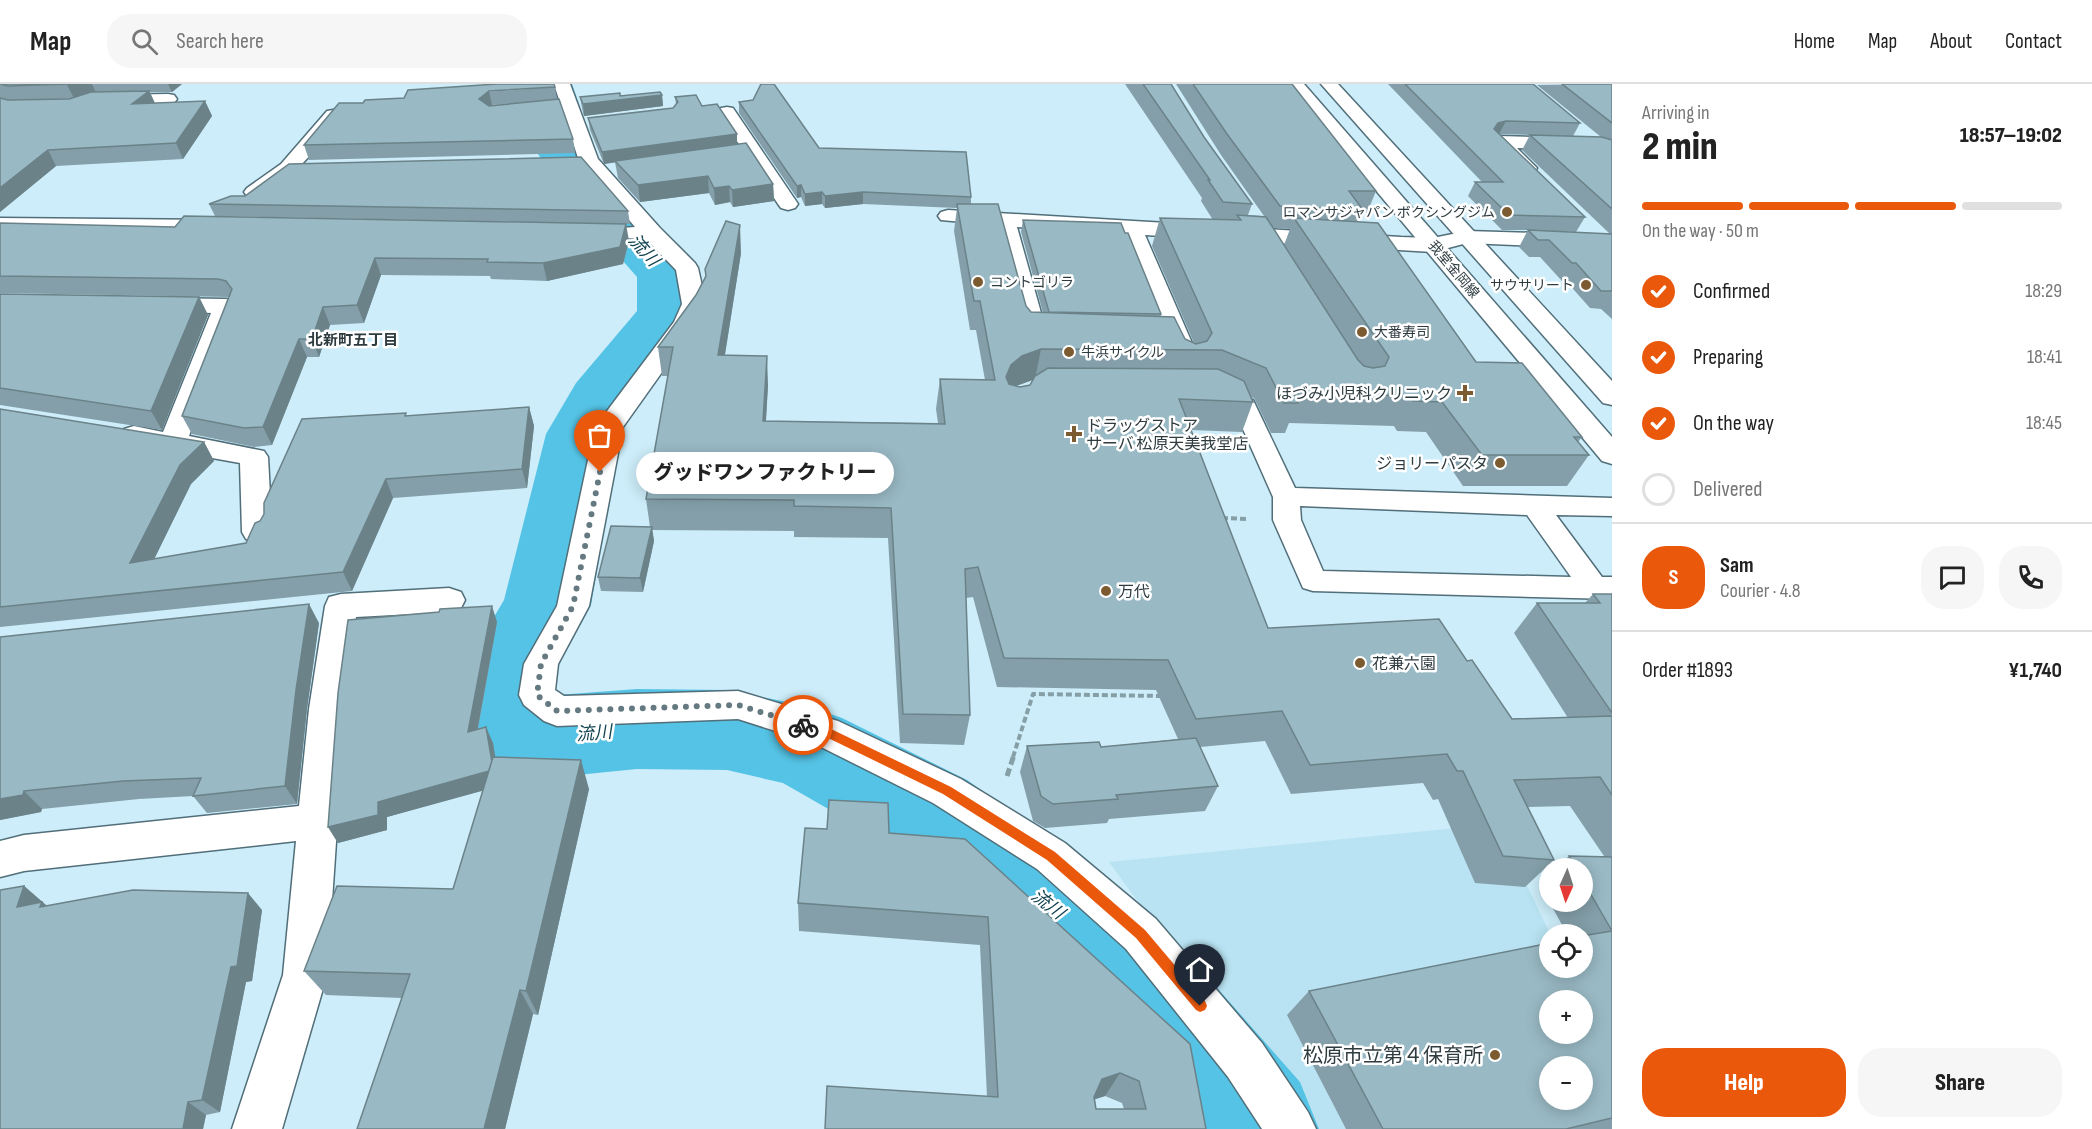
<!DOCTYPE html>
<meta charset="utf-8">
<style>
body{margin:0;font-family:"Sofia Sans Condensed","Noto Sans JP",sans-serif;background:#f6f6f6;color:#222;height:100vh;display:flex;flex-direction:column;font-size:22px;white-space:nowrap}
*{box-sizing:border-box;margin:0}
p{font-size:20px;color:#767676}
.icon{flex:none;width:33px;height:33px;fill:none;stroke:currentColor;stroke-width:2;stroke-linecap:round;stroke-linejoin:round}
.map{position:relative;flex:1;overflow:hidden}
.side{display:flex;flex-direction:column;background:#fff;width:480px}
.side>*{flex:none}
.needle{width:39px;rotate:183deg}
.fabs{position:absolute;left:1539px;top:774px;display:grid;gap:12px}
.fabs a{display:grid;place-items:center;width:54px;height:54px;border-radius:50%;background:#fff;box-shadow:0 3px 15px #0003;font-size:30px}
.pin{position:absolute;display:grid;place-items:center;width:51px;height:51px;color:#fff;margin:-62px -26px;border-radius:50% 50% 50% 0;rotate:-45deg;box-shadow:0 0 6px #0007}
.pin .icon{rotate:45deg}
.courier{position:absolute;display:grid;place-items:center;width:60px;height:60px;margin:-30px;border:4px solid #ea580c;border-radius:50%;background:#fff;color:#222;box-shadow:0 2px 8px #0007}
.bubble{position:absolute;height:42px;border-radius:21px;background:#fff;box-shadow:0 3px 15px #0003;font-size:20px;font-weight:800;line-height:42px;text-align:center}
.head em{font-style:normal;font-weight:800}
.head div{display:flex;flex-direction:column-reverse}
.head{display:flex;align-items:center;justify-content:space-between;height:102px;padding:0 30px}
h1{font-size:39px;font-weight:800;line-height:45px}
.bar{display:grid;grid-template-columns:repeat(4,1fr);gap:9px 6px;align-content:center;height:72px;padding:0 30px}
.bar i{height:8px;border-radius:4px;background:#e0e0e0}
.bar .selected{background:#ea580c}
.bar p{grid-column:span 4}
.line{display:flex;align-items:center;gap:15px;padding:0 30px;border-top:2px solid #e0e0e0}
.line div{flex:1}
.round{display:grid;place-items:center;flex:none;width:63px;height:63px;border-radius:24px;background:#f6f6f6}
ol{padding:0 30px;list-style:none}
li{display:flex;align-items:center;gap:18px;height:66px}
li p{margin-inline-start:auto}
li .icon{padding:6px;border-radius:50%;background:#ea580c;color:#fff;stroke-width:4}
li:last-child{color:#767676}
li i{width:33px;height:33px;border:3px solid #e0e0e0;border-radius:50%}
.cta{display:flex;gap:12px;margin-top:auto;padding:12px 30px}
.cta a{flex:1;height:69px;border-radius:24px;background:#ea580c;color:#fff;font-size:24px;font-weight:800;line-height:69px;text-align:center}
.cta a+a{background:#f6f6f6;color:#222}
header{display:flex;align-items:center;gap:36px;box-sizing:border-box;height:84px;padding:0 30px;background:#fff;border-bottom:2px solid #e0e0e0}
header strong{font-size:28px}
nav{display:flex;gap:33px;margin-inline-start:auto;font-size:21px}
.search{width:420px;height:54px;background:#f6f6f6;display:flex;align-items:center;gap:15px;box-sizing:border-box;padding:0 21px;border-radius:24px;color:#767676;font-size:22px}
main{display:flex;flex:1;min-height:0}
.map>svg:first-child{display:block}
.built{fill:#b9e3f2;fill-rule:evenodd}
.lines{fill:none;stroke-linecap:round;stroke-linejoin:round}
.river{fill:#55c3e5;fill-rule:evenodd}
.lane-casing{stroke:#516e79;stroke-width:3}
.street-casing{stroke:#516e79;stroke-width:3}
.secondary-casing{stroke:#516e79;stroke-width:3}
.path-far1{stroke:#869fa7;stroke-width:4;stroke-dasharray:6 3;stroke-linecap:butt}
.path{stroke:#869fa7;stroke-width:5;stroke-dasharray:8 4;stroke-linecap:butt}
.lane{fill:#fff;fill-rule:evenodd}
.street{fill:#fff;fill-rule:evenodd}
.secondary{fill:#fff;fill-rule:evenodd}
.wall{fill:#849fa9;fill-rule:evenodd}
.shaded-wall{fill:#6b8289}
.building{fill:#99b9c4;stroke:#6b8289;stroke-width:1.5;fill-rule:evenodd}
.route{fill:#ea580c}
.done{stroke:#657980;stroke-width:6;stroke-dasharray:0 10.8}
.poi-dot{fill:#7c5b31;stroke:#fff;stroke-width:2}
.labels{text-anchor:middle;stroke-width:5;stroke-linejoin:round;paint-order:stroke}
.far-poi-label{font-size:14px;fill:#2e3b3f;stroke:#fff;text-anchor:start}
.far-street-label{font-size:14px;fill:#2e3b3f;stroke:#fff}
.far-neighbourhood-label{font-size:15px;font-weight:bold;fill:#2e3b3f;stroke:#fff}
.poi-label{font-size:16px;fill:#2e3b3f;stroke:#fff;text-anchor:start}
.water-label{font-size:18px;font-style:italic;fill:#124351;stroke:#fff}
.near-poi-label{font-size:20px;fill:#2e3b3f;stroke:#fff;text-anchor:end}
</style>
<header>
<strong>Map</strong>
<div class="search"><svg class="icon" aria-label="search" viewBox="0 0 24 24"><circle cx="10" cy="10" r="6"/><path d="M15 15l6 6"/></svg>Search here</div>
<nav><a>Home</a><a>Map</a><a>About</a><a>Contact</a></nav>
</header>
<main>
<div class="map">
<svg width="1612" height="1045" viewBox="0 0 1612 1045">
<rect width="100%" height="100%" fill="#ccedf9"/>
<!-- built -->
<path class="built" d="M1498 740 1550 850V950H1582L1612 1045H1304L1109 778ZM1550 982H1582V1016H1550Z"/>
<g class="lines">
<!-- river -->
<path class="river" d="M526 0H572L585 38 589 69 605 91 689 177 698 190 701 229 635 317 620 350 591 521 560 578 549 610 557 611 637 605 727 606 807 622 842 634 967 696 1106 795 1211 897 1300 998 1319 1045H1170L1123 985 1026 871 893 762 783 699 727 686 637 685 557 693 481 670 452 613 468 577 504 516 546 350 576 299 637 227V193L567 113 538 70 537 38Z"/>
<!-- lane casing -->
<g class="lane-casing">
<path id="lane" d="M1217 300 1253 316 1295 404 1612 414V432L1556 431 1602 493H1612V515L1313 507 1303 504 1273 436V413L1234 325 1209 312 1205 307 1209 302ZM1300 422 1527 431 1571 493 1323 487 1301 436Z"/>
</g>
<!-- street casing -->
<g class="street-casing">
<g id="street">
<path d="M554 0H570L598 75 660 144 695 179 698 184 706 220 697 239 623 343 589 522 558 580 555 606 564 612 738 607 838 637 961 695 1065 759 1156 835 1262 959 1308 1028 1316 1045H1262L1228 993 1126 865 1037 785 933 719 813 659 738 635 557 642 544 637 524 621 519 611 524 580 557 522 595 343 674 238 682 220 676 186 646 155 621 154 618 149 621 144 635 143 579 77Z"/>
<path d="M168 10 174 11 177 15 174 19 107 21 101 20 98 16 101 12 107 11Z"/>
<path d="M727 23 733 24 798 120 795 124 788 126 781 124 778 120 718 28 721 24Z"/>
<path d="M333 26 339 27 342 31C327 53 276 119 247 112L244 108 247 104 281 80 327 27Z"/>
<path d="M1499 52 1572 54 1579 56 1581 60 1579 64 1572 66 1517 64 1537 84 1534 88C1517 92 1504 73 1492 62L1490 58 1492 54Z"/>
<path d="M948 126 1401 153 1433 154 1467 147 1612 151V165L1467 159 1433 168 1145 151 1199 275 1195 280 1186 283 1177 280 1173 275 1123 149 1017 143 1045 243 1064 245 1067 250 1064 255C1051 258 1039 258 1026 255L1023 250 995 141 941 136 938 132 941 128Z"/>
<path d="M0 134 220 136 228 137 231 142 228 147 220 148 0 146Z"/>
<path d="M158 214 226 215 234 217 238 222 189 352 264 367 268 373 272 448 268 455 257 458 246 455 242 448 240 379 134 360 124 357 120 351 124 345 134 342 163 348 211 229 150 226 146 221 150 216Z"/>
<path d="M449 504 461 508 465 516 461 524 449 528 356 533 345 625 327 891 282 1045H232L283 891 296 757 24 787 0 793V757L24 751 299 722 309 625 325 522 329 513 341 510Z"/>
</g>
</g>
<!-- secondary casing -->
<g class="secondary-casing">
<g id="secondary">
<path d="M1287 0H1304L1612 353V380L1602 377Z"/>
<path d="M1321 0H1338L1612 297V321L1603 319Z"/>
</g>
</g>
<!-- path-far1 -->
<g class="path-far1">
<path d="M1222 434 1247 435"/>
<path d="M1013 673 1033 610 1161 612"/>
</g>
<!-- path -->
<path class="path" d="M1007 692 1014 671"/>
<!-- lane -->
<use href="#lane" class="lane"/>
<!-- street -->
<use href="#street" class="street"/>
<!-- secondary -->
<use href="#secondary" class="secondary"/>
</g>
<!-- wall -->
<g class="wall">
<path d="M0 0H182L172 8H150L155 19 205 17 212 32 183 75 56 82 0 128Z"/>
<path d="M1125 0H1171L1204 53 1252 120 1248 131 1264 132 1221 71 1176 0H1292L1376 107 1367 129H1361L1358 137 1476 278 1582 353 1578 358 1589 371 1567 402H1463L1426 348 1397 347 1394 342 1289 339 1285 349H1271L1254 314 1251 313 1253 318 1242 348 1191 346 1268 544 1467 577 1512 635 1568 634 1514 549 1537 519H1585L1593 510H1612V1045H1346L1287 931 1309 907 1582 884V850H1567L1539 799 1550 789V818H1582V784H1555L1569 772H1604L1570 722 1528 723 1554 776 1525 803 1475 799 1438 715 1433 716 1423 699 1291 710 1265 657 1200 663 1218 702 1205 727 1109 735 1107 739 1045 744 1033 737 1020 688 1027 662 1101 663 1178 655 1156 606 997 603 973 513 966 514 970 631 964 661 900 659 888 454 794 453V447L652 446 654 457 643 508 601 507 598 493 650 443 646 415 668 292H662L658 263 696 211 705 193V185L741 169 725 271 768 301 766 337 938 339 936 325 940 295 985 296 976 246H970L954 147 957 124 863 120 825 124 822 120 805 122 801 113 797 114 739 29V18L819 64 971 113V120L1026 222 1031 228 1043 229 1021 148 1023 136 1125 149 1161 230V233L1185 255 1194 259 1152 162 1160 134 1213 136 1201 117 1202 114ZM1274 144 1290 145 1284 161ZM1033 296 1030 301 1020 303 1016 302Z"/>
<path d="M1388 0H1533L1580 39 1573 52 1601 53 1537 1 1612 0V235L1601 225 1590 224 1566 197H1562L1540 173H1529L1519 163 1528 146H1502L1468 112 1475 98H1482ZM1499 50 1530 51 1522 66 1609 149 1611 150 1528 146 1576 148 1585 133Z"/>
<path d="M555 3 557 15 573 55 575 69 309 76 304 61 363 19 404 14ZM532 18 491 21H492Z"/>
<path d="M662 11 663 22 584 32 582 24 580 13Z"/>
<path d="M675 13 702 22 737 50V61L773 100 774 117 733 123 730 118 715 121 709 109 640 118 618 94 615 78 604 80 590 46 588 34 673 24 676 21Z"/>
<path d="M209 120 628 127 630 140 215 132Z"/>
<path d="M0 139 629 157 623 180 547 197 491 195 490 192 381 191 364 239 330 241 319 273H307L272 361 254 363 192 350 182 332 229 213 0 209Z"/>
<path d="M0 210 199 213 208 231 162 346 0 321Z"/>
<path d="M529 323 534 342 527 404 393 414 352 507 0 543V325L204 358 214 377 191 400 154 475 246 459 260 437 407 332Z"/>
<path d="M497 538 478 645 493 659 495 673 589 705 538 931 533 930 505 1045H357L402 914 326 911 304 887 453 805 483 706 387 733V746L338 759 328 743Z"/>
<path d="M319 539 307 625 297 720 207 729 193 712 139 715 42 725 41 728 0 736V553Z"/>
<path d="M889 749 965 755 1206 1045 987 1013 980 861 799 847 798 819ZM1105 1012 1122 1019 1124 1025H1096L1095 1015Z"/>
<path d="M24 802 47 822 262 826 252 897 246 898 220 1028 206 1031 203 1045H0Z"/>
</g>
<!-- shaded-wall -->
<g class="shaded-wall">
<path d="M69 0H92L96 9 75 16 67 1Z"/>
<path d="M168 0H182L172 8Z"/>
<path d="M149 7 156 22 132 20Z"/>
<path d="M489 7 492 21 482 29 479 15Z"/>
<path d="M662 11 663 22 584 32 583 20Z"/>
<path d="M205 17 212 32 183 75 176 59Z"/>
<path d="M1506 37 1499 50 1488 58 1498 39Z"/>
<path d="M737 50V61L604 80 602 68Z"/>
<path d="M48 66 56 82 0 128V104Z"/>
<path d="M708 92 709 109 640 118 638 101Z"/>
<path d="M773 100 774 117 733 123 732 106Z"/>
<path d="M801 101V113L797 114V102Z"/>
<path d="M729 102 730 118 715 121 714 104Z"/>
<path d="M822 108V120L805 122V110Z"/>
<path d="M863 108V120L825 124V112Z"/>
<path d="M626 140 629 157 623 180 547 197 543 179Z"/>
<path d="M740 141 741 169 720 301 718 271Z"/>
<path d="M375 174 381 191 364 239 357 221Z"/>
<path d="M199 213 208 231 162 346 151 327Z"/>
<path d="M323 223 330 241 319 273 312 255Z"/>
<path d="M299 255 307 273 272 361 263 343Z"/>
<path d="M1041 265 1035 295 1016 302 1005 311 1006 293 1011 281 1022 272Z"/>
<path d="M767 272 768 301 764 367 763 337Z"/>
<path d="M529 323 534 342 527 404 522 385Z"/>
<path d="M204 358 214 377 191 400 143 498 130 479 180 381Z"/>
<path d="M386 395 393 414 352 507 343 488Z"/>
<path d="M652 443 654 457 643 508 640 494Z"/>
<path d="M309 520 319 539 307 625 297 720 285 702 296 606Z"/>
<path d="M492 522 497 538 474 664 468 648Z"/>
<path d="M486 643 493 659 500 702 387 733V746L338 759 328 743Z"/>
<path d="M581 676 589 705 538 931 526 907Z"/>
<path d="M24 707 42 725 41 728 0 736V715Z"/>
<path d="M24 802 61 834 17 823Z"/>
<path d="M248 809 262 826 252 897 246 898 220 1028 202 1016 231 883Z"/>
<path d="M520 906 533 930 505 1045H484Z"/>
<path d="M1120 989 1105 1012 1087 1018 1102 995Z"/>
<path d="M188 1018 206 1031 203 1045H183Z"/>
</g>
<!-- building -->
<g class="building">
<path d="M0 0H69L8 2Z"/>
<path d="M497 0H554L555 3 489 7 479 15 489 22 559 15 573 55 304 61 339 19H363L365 16 404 14 408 6Z"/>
<path d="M761 0H774L819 64 966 68 971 113 863 108 825 112 822 108 805 110 801 101 797 102 739 18 753 16Z"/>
<path d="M1143 0H1171L1204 53 1252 120 1223 118 1208 96H1210Z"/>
<path d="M1193 0H1292L1376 107H1349L1363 126 1280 122 1227 50Z"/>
<path d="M1405 0H1533L1580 39 1506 37 1498 39 1494 45 1585 133 1509 131 1475 98H1503Z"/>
<path d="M1562 0H1612V39Z"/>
<path d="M149 7 132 20 205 17 176 59 48 66 0 104V14L8 16 69 15 91 8Z"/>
<path d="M660 8 662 11 583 20 580 13 620 9V12Z"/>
<path d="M696 11 702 22 717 20 737 50 602 68 588 34 673 24 678 18 675 13Z"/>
<path d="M1530 51 1602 53 1612 56V125Z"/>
<path d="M746 59 773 100 732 106 729 102 714 104 708 92 638 101 615 77Z"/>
<path d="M581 73 628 127 209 120 231 112H245L289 80Z"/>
<path d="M957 120H998L1026 222 1031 228 1174 233 1185 255 1196 260 1207 257 1212 249 1160 134 1241 136 1237 131 1266 133 1358 276 1364 282 1373 284 1385 282 1389 273 1294 134 1378 139 1476 278 1522 279 1582 353H1574L1589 371H1482L1442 318 1413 317 1410 312 1293 308 1298 319H1284L1266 284 1222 266 1041 265 1022 272 1011 281 1006 293 1009 300 1020 303 1030 301 1035 292 1048 284 1218 285 1244 297 1253 318 1179 315 1268 544 1439 535 1467 577 1472 576 1512 635 1612 632V711L1600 693 1514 696 1554 776 1503 772 1463 687H1457L1447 670 1310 681 1282 627 1196 635 1168 576 1004 574 978 483 965 485 970 631 903 630 891 424 794 422V416L646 415 673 263H658L696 211 706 192 705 185 726 137 740 141 718 271 767 272 763 337 945 340 940 295 995 296 980 217H974Z"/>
<path d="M184 132 626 140 620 163 543 179 487 178 488 175 375 174 357 221 323 223 312 255H299L263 343 244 344 182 332 232 205 226 197 218 195 0 192V139L175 143Z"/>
<path d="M1023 136 1121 139 1125 149H1128L1161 230 1049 228Z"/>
<path d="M1528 146 1612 150V207H1601L1576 179H1572L1549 156H1538Z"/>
<path d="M0 210 199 213 151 327 0 304Z"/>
<path d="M529 323 522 385 386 395 343 488 0 523V325L204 358 180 381 130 479 246 459 255 439 260 437 264 430V419L302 335 406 329 405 332Z"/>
<path d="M611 442 652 443 640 494 598 493Z"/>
<path d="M1593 510H1612V629L1537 519H1600Z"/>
<path d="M309 520 296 606 285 702 193 712 201 694 123 697 24 707 23 711 0 715V553Z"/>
<path d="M492 522 468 648 486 643 492 678 489 687 378 718V731L328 743 338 609 348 536 439 528 440 525Z"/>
<path d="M1196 654 1218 702 1116 711 1118 715 1053 720 1041 712 1027 662 1099 658 1101 663Z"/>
<path d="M493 673 581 676 526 907 520 906 484 1045H357L410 890 304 887 337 802 453 805Z"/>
<path d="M829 716 888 719 889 749 965 755 1190 960 1206 1045H825L827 1002 998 1013 988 833 798 819 805 744 827 745ZM1120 989 1139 997 1146 1025H1096L1094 1013 1102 995Z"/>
<path d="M1569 772 1612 773V1034L1566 1045H1383L1309 907 1550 859V884H1582V852L1612 847 1582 795V784H1577ZM1550 916H1582V950H1550ZM1550 982H1582V1016H1550Z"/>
<path d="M24 802 17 823 42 818 40 823 133 806 248 809 237 882 231 883 202 1016 188 1018 183 1045H0V806Z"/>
</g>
<!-- route -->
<path class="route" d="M803 637 829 644 951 703 1055 768 1145 846 1205 917 1207 922 1205 926 1200 928 1196 926 1136 854 1047 776 943 710 822 651 800 644V638Z"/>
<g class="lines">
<!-- done -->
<path class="done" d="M600 388 573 522 541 580 537 611 557 627 738 621 803 641"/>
</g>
<!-- markers -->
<g class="poi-dot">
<circle cx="1507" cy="128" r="6"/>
<circle cx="978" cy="198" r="6"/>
<circle cx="1586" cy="201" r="6"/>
<circle cx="1362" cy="248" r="6"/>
<circle cx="1069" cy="268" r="6"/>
<path d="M1462 300h6v6h6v6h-6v6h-6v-6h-6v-6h6z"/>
<path d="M1071 341h6v6h6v6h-6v6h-6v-6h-6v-6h6z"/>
<circle cx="1500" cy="379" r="6"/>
<circle cx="1106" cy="507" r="6"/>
<circle cx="1360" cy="579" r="6"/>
<circle cx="1495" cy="971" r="6"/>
</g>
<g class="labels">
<!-- far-poi labels -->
<g class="far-poi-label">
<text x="1495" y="133" text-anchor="end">ロマンサジャパン ボクシングジム</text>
<text x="990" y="203">コントゴリラ</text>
<text x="1574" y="206" text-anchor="end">サウサリート</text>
<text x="1374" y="253">大番寿司</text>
<text x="1081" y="273">牛浜サイクル</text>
</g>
<!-- far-street labels -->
<g class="far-street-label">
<text transform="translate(1454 185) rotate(50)" y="5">我堂金岡線</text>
</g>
<!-- far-neighbourhood labels -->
<g class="far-neighbourhood-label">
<text x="353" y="261">北新町五丁目</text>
</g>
<!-- poi labels -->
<g class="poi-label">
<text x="1452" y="315" text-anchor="end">ほづみ小児科クリニック</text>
<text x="1086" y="347">ドラッグストア<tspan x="1086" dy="18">サーバ 松原天美我堂店</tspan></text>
<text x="1488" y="385" text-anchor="end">ジョリーパスタ</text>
<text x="1118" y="513">万代</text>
<text x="1372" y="585">花兼六園</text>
</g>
<!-- water labels -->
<g class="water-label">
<text transform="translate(644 166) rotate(48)" y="6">流川</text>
<text transform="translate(594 649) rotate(-5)" y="6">流川</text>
<text transform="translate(1048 820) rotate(38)" y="6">流川</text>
</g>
<!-- near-poi labels -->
<g class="near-poi-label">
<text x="1483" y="978">松原市立第４保育所</text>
</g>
</g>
</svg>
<div class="fabs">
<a><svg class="needle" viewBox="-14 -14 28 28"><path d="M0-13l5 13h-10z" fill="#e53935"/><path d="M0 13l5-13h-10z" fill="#767676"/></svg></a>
<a><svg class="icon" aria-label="locate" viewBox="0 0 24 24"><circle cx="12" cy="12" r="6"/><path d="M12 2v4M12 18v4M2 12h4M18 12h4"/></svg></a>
<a>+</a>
<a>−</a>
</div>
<div class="pin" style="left:600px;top:388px;background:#ea580c"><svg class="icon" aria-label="bag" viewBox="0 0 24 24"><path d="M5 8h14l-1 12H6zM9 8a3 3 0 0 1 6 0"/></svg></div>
<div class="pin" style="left:1200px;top:922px;background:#1f2937"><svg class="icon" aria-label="home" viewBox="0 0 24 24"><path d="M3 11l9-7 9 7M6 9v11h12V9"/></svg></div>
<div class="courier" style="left:803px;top:641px"><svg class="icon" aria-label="bike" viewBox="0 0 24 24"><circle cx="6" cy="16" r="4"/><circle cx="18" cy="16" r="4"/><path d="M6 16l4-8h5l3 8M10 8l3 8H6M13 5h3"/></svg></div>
<div class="bubble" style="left:636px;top:368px;width:258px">グッドワン ファクトリー</div>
</div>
<section class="side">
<div class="head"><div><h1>2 min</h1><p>Arriving in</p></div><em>18:57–19:02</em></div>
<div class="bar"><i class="selected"></i><i class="selected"></i><i class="selected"></i><i></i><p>On the way · 50 m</p></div>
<ol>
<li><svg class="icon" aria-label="check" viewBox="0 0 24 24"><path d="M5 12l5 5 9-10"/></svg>Confirmed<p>18:29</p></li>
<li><svg class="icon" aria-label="check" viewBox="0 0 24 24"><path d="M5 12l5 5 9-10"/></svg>Preparing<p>18:41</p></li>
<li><svg class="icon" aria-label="check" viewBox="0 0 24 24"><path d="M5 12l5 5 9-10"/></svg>On the way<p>18:45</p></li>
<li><i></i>Delivered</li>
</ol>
<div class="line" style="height:108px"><b class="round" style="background:#ea580c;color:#fff">S</b><div><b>Sam</b><p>Courier · 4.8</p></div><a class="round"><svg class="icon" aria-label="chat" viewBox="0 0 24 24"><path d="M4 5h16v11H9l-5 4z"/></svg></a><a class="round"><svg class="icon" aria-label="phone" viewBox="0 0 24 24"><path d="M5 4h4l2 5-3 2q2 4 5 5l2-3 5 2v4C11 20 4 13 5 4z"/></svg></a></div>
<div class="line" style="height:78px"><div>Order #1893</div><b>¥1,740</b></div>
<div class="cta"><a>Help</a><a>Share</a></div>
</section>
</main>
